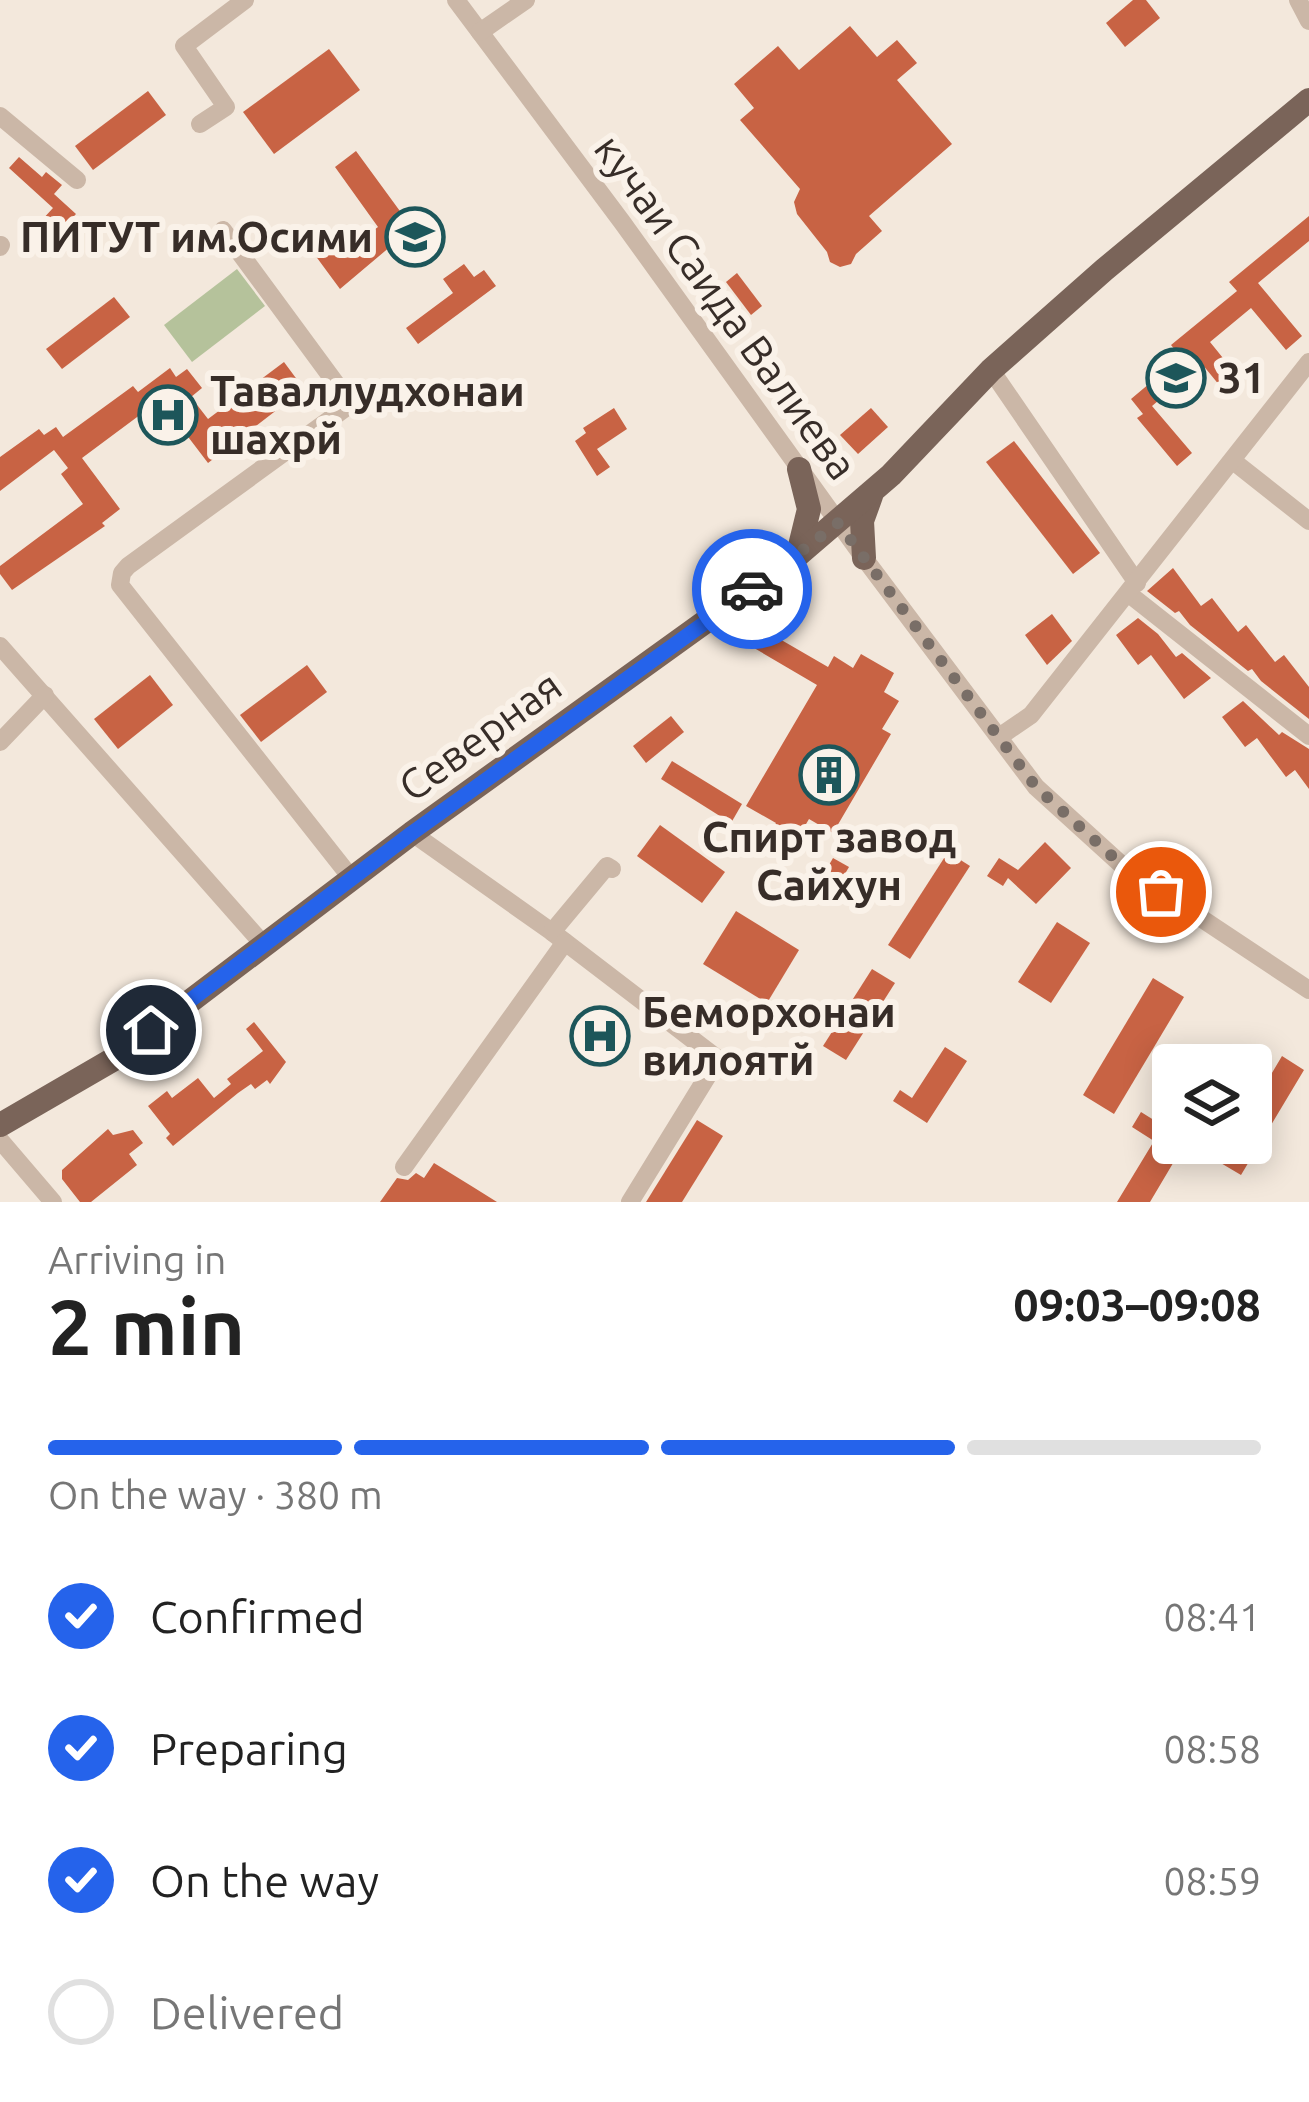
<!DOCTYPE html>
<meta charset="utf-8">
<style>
body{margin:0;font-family:Ubuntu,sans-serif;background:#f2f2f2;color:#222;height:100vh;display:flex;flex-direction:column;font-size:45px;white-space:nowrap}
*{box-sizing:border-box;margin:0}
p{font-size:39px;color:#767676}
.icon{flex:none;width:66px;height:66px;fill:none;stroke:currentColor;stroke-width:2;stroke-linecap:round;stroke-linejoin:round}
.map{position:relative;height:1202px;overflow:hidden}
.panel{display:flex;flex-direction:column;background:#fff;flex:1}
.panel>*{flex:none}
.tools{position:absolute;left:1152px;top:1044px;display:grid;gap:24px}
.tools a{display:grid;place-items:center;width:120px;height:120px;border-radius:12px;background:#fff;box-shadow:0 6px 30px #0003;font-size:60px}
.pin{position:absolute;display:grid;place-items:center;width:102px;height:102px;color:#fff;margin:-51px;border:6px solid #fff;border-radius:50%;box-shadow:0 3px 12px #0007}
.courier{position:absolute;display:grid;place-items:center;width:120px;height:120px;margin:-60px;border:9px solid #2563eb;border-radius:50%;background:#fff;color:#222;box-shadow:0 3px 15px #0007}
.overview em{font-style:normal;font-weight:700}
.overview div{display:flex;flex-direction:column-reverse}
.overview{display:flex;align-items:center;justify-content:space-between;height:204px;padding:0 48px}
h1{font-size:78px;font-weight:700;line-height:90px}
.bar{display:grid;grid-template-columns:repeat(4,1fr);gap:18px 12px;align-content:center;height:144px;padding:0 48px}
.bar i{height:15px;border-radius:9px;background:#e0e0e0}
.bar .active{background:#2563eb}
.bar p{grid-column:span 4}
ol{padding:0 48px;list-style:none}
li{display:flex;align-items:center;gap:36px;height:132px}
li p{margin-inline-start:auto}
li .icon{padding:12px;border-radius:50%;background:#2563eb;color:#fff;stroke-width:4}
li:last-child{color:#767676}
li i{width:66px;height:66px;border:6px solid #e0e0e0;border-radius:50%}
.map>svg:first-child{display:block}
.pitch{fill:#b5c29b}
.building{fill:#c86344}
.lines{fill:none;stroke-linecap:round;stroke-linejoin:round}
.minor{stroke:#cbb7a7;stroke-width:18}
.major{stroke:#7a6459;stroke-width:24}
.done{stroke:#796e67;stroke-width:12;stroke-dasharray:0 21.6}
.route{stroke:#2563eb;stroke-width:15}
.labels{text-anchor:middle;stroke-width:12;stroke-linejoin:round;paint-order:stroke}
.poi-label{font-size:42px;font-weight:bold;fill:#372d28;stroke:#faf2e9;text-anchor:start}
.street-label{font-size:42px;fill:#372d28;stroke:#faf2e9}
</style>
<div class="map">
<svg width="1309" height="1202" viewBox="0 0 1309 1202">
<rect width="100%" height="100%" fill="#f3e8dc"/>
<!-- pitch -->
<path class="pitch" d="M237 269 265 306 192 362 164 325Z"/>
<!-- building -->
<g class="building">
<path d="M1133 0H1146L1160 18 1125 47 1106 23Z"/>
<path d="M850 26 877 57 897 40 917 63 897 80 952 144 869 216 882 231 856 254 851 264 840 267 830 262 827 252 797 214 794 202 800 189 740 120 754 108 734 84 778 46 799 70Z"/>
<path d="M329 49 360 90 274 154 243 112Z"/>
<path d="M148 91 166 115 93 170 75 146Z"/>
<path d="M356 151 424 244 402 260 391 246 340 289 312 251 340 230 352 246 378 227 335 167Z"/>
<path d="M19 157 42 177 46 172 62 185 54 194 76 214 44 248 29 234 53 208 9 168Z"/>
<path d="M1309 216V241L1258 283 1302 336 1286 350 1251 308 1210 342 1244 384 1229 397 1202 364 1152 406 1192 453 1177 466 1137 418 1143 414 1131 399 1181 357 1171 345 1237 291 1229 282Z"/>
<path d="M464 264 474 277 484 270 496 286 418 344 406 328 453 293 443 279Z"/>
<path d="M737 273 762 306 751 315 726 282Z"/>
<path d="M114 297 130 317 62 369 46 349Z"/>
<path d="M284 362 304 389 208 463 160 400 82 458 120 509 102 523 105 526 12 590 0 574V566L83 504 61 474 68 468 54 450 0 491V457L39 429 44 435 56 427 63 437 133 386 138 392 170 368 176 377 187 369 202 388 191 397 208 419Z"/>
<path d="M614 408 627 429 597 449 610 467 597 476 575 441 586 433 583 428Z"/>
<path d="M871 408 888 427 858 454 840 435Z"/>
<path d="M1014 441 1100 553 1073 574 986 462Z"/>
<path d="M1173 568 1201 606 1212 598 1238 632 1246 625 1275 662 1284 655 1309 687V719L1261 681 1252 669 1248 671 1190 625 1179 611 1175 613 1147 591Z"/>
<path d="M1052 614 1072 641 1047 665 1025 635Z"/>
<path d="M1138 618 1158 634 1176 657 1182 653 1211 678 1184 699 1151 655 1138 665 1116 635Z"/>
<path d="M759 627 828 667 834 656 853 668 861 654 894 673 884 692 899 701 882 729 891 734 833 833 809 819 786 858 763 845 776 823 746 806 817 685 749 645Z"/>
<path d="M307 665 327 692 261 742 240 715Z"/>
<path d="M150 675 173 705 118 749 94 719Z"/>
<path d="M1243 701 1279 735 1282 732 1309 749V789L1295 770 1286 777 1257 738 1245 747 1222 717Z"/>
<path d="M671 716 684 732 646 763 633 746Z"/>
<path d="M672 761 742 804 731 823 661 779Z"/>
<path d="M660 825 725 872 702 903 637 856Z"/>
<path d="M1045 842 1071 868 1036 904 1008 878 1003 886 987 876 999 858 1018 870Z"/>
<path d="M948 852 970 866 910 959 888 945Z"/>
<path d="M833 858 849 867 829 901 813 893Z"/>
<path d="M736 911 799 950 767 1003 703 964Z"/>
<path d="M1057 922 1090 943 1051 1003 1018 982Z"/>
<path d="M872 969 895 983 846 1060 823 1046Z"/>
<path d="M1153 978 1184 997 1114 1114 1083 1095Z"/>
<path d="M254 1022 286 1062 270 1084 267 1080 255 1089 251 1084 238 1093 173 1146 166 1138 170 1134 148 1106 167 1091 172 1098 198 1078 214 1098 231 1084 227 1079 263 1051 246 1029Z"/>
<path d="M945 1047 967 1061 927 1123 893 1101 900 1090 912 1098Z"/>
<path d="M1282 1056 1304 1070 1241 1175 1219 1162 1230 1143H1251V1108Z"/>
<path d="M1141 1112 1173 1132V1143H1185L1150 1202H1117L1154 1141 1132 1127Z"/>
<path d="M697 1120 723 1136 682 1202H646Z"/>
<path d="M108 1129 113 1135 133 1130 143 1143 129 1154 137 1165 91 1202H80L62 1179V1170Z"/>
<path d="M434 1163 473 1187 497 1202H380L397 1178 408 1180 416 1173 424 1178Z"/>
</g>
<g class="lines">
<!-- minor -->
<g class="minor">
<path d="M456 0 622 222 864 558 1036 787 1124 867 1309 990"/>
<path d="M1298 0 1309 21"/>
<path d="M480 32 526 0"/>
<path d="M0 116 77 180"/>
<path d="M200 124 226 107 184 46 245 0"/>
<path d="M223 230 351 404 128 566 122 573 120 585 352 879"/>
<path d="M0 247 1 245"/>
<path d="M991 370 1137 583"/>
<path d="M1233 461 1309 521"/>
<path d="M1129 594 1309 736"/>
<path d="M0 646 263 944"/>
<path d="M999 737 1031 715 1309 362"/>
<path d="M0 742 45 695"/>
<path d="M412 833 552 932 718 1059 630 1202"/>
<path d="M552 932 607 866 612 869"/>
<path d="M0 1140 53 1202"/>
<path d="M404 1167 565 942"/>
</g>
<!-- major -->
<g class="major">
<path d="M798 554 809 509 799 469"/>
<path d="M864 558 862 521 871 496"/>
<path d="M0 1125 114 1059 412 833 798 555 891 475 991 370 1104 270 1309 100"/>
</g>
</g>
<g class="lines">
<!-- done -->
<path class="done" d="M752 589 838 523 1036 787 1124 867 1161 892"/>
<!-- route -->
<path class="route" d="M151 1030 412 833 752 589"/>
</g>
<!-- icons -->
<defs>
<g id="school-ring" transform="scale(3)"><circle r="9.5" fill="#faf2e9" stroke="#1d565a" stroke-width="1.5"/><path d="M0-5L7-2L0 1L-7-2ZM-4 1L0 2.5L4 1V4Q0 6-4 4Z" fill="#1d565a"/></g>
<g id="hospital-ring" transform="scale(3)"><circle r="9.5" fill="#faf2e9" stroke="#1d565a" stroke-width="1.5"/><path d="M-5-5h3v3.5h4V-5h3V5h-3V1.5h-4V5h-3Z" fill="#1d565a"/></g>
<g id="building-ring" transform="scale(3)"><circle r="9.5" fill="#faf2e9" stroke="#1d565a" stroke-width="1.5"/><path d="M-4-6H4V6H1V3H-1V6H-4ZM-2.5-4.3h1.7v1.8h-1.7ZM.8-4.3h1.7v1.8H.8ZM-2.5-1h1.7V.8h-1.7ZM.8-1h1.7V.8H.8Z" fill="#1d565a"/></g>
</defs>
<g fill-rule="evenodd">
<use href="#school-ring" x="415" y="237"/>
<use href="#school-ring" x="1176" y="378"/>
<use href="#hospital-ring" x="168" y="415"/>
<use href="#building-ring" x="829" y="775"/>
<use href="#hospital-ring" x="600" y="1036"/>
</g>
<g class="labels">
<!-- poi labels -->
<g class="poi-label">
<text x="373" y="252" text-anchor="end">ПИТУТ им.Осими</text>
<text x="1218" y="393">31</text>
<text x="210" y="406">Таваллудхонаи<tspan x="210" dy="48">шахрй</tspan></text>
<text x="829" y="852" text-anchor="middle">Спирт завод<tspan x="829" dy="48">Сайхун</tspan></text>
<text x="642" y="1027">Беморхонаи<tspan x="642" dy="48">вилоятй</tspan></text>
</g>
<!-- street labels -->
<g class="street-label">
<text transform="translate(726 307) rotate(54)" y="15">кучаи Саида Валиева</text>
<text transform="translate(480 736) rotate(-36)" y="15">Северная</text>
</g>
</g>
</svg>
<div class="tools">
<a><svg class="icon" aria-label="layers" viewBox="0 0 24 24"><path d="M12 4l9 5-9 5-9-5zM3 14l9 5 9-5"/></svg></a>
</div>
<div class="pin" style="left:1161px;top:892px;background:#ea580c"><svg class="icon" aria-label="bag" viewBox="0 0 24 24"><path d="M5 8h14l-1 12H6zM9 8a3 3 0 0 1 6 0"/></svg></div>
<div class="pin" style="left:151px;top:1030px;background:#1f2937"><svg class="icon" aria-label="home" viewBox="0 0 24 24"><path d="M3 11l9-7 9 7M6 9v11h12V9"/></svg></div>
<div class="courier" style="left:752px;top:589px"><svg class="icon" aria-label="car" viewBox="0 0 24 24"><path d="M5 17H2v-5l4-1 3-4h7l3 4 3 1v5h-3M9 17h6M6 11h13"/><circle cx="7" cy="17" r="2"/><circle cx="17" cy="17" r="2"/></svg></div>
</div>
<section class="panel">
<div class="overview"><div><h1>2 min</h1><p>Arriving in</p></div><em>09:03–09:08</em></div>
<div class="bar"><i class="active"></i><i class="active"></i><i class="active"></i><i></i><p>On the way · 380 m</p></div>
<ol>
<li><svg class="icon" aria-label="check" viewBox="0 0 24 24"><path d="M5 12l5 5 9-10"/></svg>Confirmed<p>08:41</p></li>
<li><svg class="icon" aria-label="check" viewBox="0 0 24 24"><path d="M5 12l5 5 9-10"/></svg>Preparing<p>08:58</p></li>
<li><svg class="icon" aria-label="check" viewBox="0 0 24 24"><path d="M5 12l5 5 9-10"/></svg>On the way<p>08:59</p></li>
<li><i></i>Delivered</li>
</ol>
</section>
